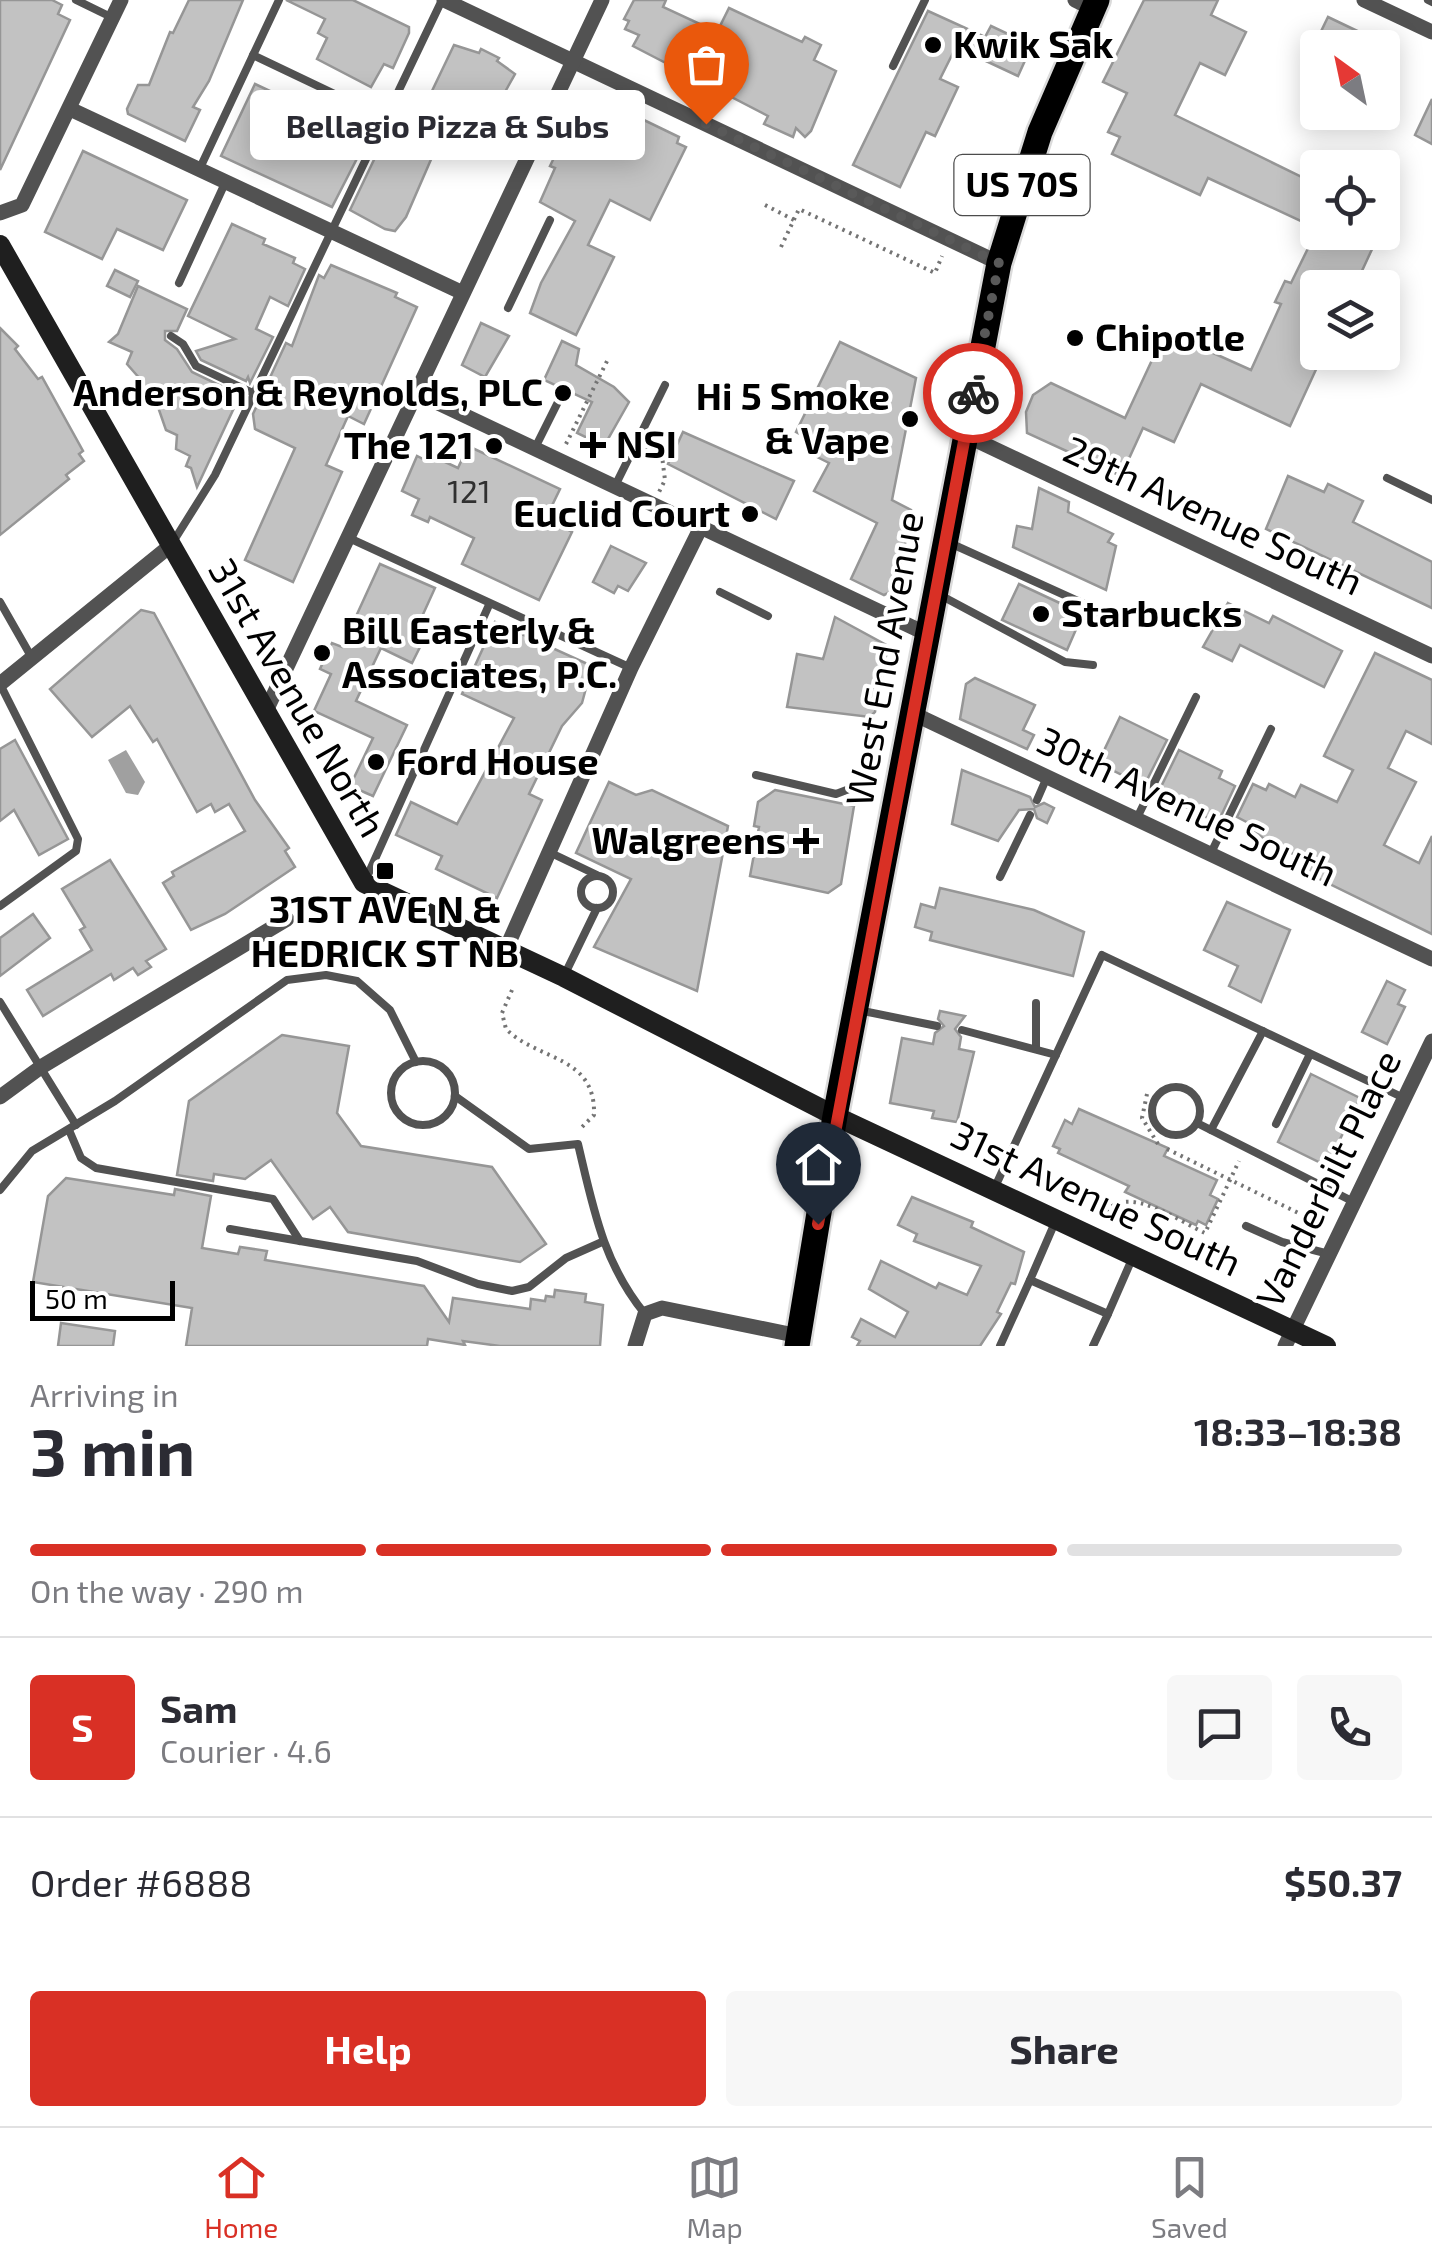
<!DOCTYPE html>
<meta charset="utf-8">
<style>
body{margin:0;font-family:"Exo 2",sans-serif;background:#f7f7f7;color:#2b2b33;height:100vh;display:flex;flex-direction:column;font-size:38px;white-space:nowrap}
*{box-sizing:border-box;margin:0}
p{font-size:32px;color:#7c7c81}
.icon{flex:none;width:55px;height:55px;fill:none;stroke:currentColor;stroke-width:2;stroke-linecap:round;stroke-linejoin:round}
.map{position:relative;height:1346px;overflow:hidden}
.drawer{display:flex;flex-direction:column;background:#fff;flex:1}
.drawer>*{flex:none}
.needle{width:65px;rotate:327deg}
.fabs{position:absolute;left:1300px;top:30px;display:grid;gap:20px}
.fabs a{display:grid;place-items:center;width:100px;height:100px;border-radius:10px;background:#fff;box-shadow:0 5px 25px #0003;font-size:50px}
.scale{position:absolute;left:30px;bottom:25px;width:145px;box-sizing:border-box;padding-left:10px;border:5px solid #000;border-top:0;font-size:28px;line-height:35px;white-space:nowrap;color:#000;-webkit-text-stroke:8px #fff;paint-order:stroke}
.pin{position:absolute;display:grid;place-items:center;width:85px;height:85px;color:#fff;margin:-102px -42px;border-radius:50% 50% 50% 0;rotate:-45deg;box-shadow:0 0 10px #0007}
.pin .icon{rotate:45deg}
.courier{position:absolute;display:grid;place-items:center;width:100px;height:100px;margin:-50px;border:8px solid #d93025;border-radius:50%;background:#fff;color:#222;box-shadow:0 2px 12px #0007}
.bubble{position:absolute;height:70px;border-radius:10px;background:#fff;box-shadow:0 5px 25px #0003;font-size:32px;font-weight:700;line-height:70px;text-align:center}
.overview em{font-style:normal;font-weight:700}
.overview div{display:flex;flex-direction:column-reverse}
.overview{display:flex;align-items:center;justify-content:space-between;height:170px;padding:0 30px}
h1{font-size:65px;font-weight:700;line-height:75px}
.bar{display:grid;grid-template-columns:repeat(4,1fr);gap:15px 10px;align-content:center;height:120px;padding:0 30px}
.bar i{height:12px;border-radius:8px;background:#e1e1e2}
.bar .selected{background:#d93025}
.bar p{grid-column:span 4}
.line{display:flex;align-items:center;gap:25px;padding:0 30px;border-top:2px solid #e1e1e2}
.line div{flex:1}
.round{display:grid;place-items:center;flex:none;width:105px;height:105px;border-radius:10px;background:#f7f7f7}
.cta{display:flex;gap:20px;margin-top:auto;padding:20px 30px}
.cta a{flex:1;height:115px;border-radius:10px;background:#d93025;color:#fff;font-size:40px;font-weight:700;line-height:115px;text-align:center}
.cta a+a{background:#f7f7f7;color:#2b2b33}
.tabs{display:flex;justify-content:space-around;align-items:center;height:140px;border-top:2px solid #e1e1e2;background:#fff;font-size:28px;color:#7c7c81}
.tabs a{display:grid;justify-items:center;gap:5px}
.tabs .selected{color:#d93025}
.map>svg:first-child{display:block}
.water{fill:#a0a0a0}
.building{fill:#c2c2c2;stroke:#969696;stroke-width:2.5}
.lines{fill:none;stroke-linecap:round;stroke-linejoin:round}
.primary-casing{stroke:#dbdbdb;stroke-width:30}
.path{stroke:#747474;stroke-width:4;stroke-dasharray:2.5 5;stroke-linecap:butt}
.lane{stroke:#525252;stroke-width:8}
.street{stroke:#525252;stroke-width:15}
.secondary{stroke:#1f1f1f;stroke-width:20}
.primary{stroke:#000;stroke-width:25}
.done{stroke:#595959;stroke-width:10;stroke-dasharray:0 18}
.route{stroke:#d93025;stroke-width:12}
.poi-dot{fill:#000;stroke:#fff;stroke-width:4}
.labels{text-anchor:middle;stroke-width:8;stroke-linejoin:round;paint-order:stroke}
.number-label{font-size:32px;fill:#303030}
.shield{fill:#fff;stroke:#4c4c4c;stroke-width:2.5}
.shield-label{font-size:35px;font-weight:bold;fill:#000}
.poi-label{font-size:38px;font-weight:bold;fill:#000;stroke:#fff;text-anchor:start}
.street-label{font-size:38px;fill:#000;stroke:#fff}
</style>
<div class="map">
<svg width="1432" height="1346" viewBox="0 0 1432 1346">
<rect width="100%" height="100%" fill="#fff"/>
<!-- water -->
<path class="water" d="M126 750 145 782 138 795 126 793 108 760Z"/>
<!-- building -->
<g class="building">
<path d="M0 0H52L62 5 58 14 70 20 0 170Z"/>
<path d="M189 0H243L209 81 193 107 200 110 185 141 128 114 127 109 138 85H149L170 32 173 33Z"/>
<path d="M286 0H353L409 27V33L393 68 384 64 371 87 317 59 327 38 318 33 325 19Z"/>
<path d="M634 0H666L663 7 717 32 729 8 802 42 805 37 821 45 814 60 836 71 811 131 805 137 796 128 793 137 764 124 768 116 633 46 639 35 625 29 629 21 624 19Z"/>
<path d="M1144 0H1218L1211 15 1246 32 1225 75 1200 63 1175 115 1318 185V229L1208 178 1200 195 1112 154 1120 137 1108 132 1127 93 1103 82Z"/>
<path d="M928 11 985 37 991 26 1032 45 1018 76 956 47 940 79 958 87 935 136 926 132 900 187 853 165Z"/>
<path d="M1328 17 1393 48H1313Z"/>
<path d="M454 45 479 53 481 49 499 58 497 61 515 74 486 126 449 118 406 217 395 231 385 229 350 210 382 143 388 146 405 111 420 116Z"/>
<path d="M255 84 368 137 332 207 221 156Z"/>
<path d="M586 92 679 137 677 143 686 147 650 220 610 200 588 245 614 257 576 335 530 313 541 283 575 221 540 202 555 168 550 166Z"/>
<path d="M1432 99V144L1415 135Z"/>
<path d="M83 151 187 200 163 250 117 229 102 259 45 232Z"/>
<path d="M232 224 265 239 263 244 295 258 293 263 305 269 288 306 270 297 256 329 273 337 250 383 248 377 246 381 201 360 196 351 235 339 188 316Z"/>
<path d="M1316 232H1380L1354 288H1318V352H1324L1290 426 1201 384 1174 442 1143 428 1121 476 1027 433 1026 412 1033 395 1051 383 1125 418 1159 345 1173 335 1251 370 1281 304 1275 302 1285 281 1291 283Z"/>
<path d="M331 265 397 293 395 297 417 307 364 424 348 416 326 465 342 472 293 582 245 560 295 448 255 429 253 414 286 343 292 346 319 275 324 278Z"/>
<path d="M115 270 138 281 130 297 107 286Z"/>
<path d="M138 286 187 309 177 331H165V340L177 349 192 372 240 395 197 487 191 468 186 466 190 456 176 449 177 435 166 430 158 407 150 404 154 396 143 391 141 380 127 364 132 352 109 342 118 334Z"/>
<path d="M481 323 509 336 485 377 462 365Z"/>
<path d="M0 328 18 346 15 349 38 379 42 377 83 451 79 454 84 461 66 475 69 479 0 535Z"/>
<path d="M562 341 579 349 576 365 614 387 629 402 604 446 577 433 592 402 544 380Z"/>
<path d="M840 342 916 378 892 500 911 510 897 589 884 595 851 579 877 523 814 491 829 463 813 455 810 440 796 432Z"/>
<path d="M683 432 794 481 776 519 668 464Z"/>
<path d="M468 446 560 489 546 518 572 532 539 600 462 564 474 538 430 517 428 522 412 515 419 499 402 491 417 456 427 461 430 455 458 468Z"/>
<path d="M1288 476 1324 492 1328 484 1363 501 1353 522 1432 562V608L1266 529Z"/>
<path d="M1039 488 1069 502 1068 512 1113 534 1108 542 1116 546 1106 590 1013 547 1017 526 1032 529Z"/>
<path d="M611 546 646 563 628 591 618 586 614 593 593 582Z"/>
<path d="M380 564 435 588 415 632 425 637 412 663 381 648 356 701 407 725 373 796 350 786 373 738 314 711 331 674 320 669 332 643 342 647Z"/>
<path d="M1019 584 1079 612 1081 618 1067 650 1002 620Z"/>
<path d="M1228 603 1269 623 1273 616 1342 651 1324 687 1240 645 1232 661 1203 647Z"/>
<path d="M141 610 154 613 255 800 289 848 285 851 295 867 225 914 191 930 163 883 174 876 172 872 245 831 229 804 215 812 211 804 197 812 157 739 153 742 130 706 92 737 50 689Z"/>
<path d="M835 617 888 646 875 712 870 717 787 707 797 654 823 659Z"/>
<path d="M495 622 592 666 582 703 562 726 529 794 542 800 497 898 436 869 442 856 396 835 411 802 457 824 514 718 462 694Z"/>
<path d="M1375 653 1432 680V744L1406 731 1388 768 1416 782 1384 845 1419 863 1432 836V934L1303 871 1308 861 1272 844 1254 832 1256 827 1237 817 1253 784 1266 790 1269 784 1295 797 1301 785 1337 802 1353 770 1324 756Z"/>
<path d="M975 678 1035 705 1023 730 1034 735 1027 749 960 719 966 684Z"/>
<path d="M1120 717 1167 740 1144 786 1098 763Z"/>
<path d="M15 740 68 839 39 855 14 810 0 821V749Z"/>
<path d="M1179 750 1222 771 1219 778 1235 786 1221 816 1211 811 1208 818 1158 793Z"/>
<path d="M962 770 1030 797 1035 807 1044 803 1054 808 1047 823 1037 818 1034 809 1019 810 998 841 952 824Z"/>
<path d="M609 782 636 795 652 790 728 826 697 991 594 947 631 879 576 853Z"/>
<path d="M775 790 854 806 841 884 828 893 750 876 759 827 754 826 758 802Z"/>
<path d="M110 860 166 949 146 961 151 967 138 975 133 968 114 980 111 974 43 1016 27 990 92 950 80 930 85 927 62 889Z"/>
<path d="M940 888 1034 910 1084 932 1073 976 930 940 932 932 915 927 921 904 935 908Z"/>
<path d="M1227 902 1290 930 1261 1002 1229 986 1238 966 1204 950Z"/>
<path d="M33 914 50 938 0 976V938Z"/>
<path d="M1387 981 1405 990 1398 1004 1405 1007 1387 1044 1362 1032Z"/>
<path d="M940 1011 965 1016 955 1029 961 1037 959 1049 974 1052 957 1122 932 1118 934 1111 890 1103 902 1038 933 1044 935 1033 944 1026 938 1019Z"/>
<path d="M282 1035 349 1046 337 1113 361 1146 492 1167 546 1244 520 1262 348 1232 330 1207 313 1219 271 1160 245 1179 214 1174 213 1181 177 1175 189 1101Z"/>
<path d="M1311 1074 1360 1098 1327 1166 1278 1142Z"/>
<path d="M1079 1109 1168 1148 1164 1156 1217 1180 1210 1195 1218 1199 1206 1225 1198 1221 1196 1225 1125 1192 1129 1186 1058 1153 1060 1149 1053 1146 1065 1120 1072 1124Z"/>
<path d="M66 1178 174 1195 175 1189 211 1196 202 1248 238 1254 240 1247 267 1251 265 1260 424 1286 449 1322 453 1298 530 1309 531 1299 545 1301 546 1296 554 1297 555 1290 586 1294 585 1302 603 1305 600 1346H500L463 1341 465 1345 428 1339 427 1346H186L192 1308 33 1282 48 1196Z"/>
<path d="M912 1197 973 1222 971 1227 1024 1252 1015 1284 1011 1283 997 1312 1001 1314 980 1346H857L860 1341 852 1337 861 1319 895 1337 908 1312 869 1289 881 1261 936 1288 939 1283 967 1295 981 1266 914 1241 917 1234 898 1225Z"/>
<path d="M61 1323 115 1331 113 1346H58Z"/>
</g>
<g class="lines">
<!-- primary casing -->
<g class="primary-casing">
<path id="primary" d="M797 1346 835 1116 999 263 1040 132 1097 0"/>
</g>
<!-- path -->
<g class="path">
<path d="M765 205 794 220"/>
<path d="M781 247 799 209 935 273 942 256"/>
<path d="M566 444 609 357"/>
<path d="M646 448 662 456 665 480 659 492"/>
<path d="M512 990 502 1013 506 1029C538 1061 596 1055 594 1115L579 1130"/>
<path d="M1147 1094 1142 1118 1158 1144"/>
<path d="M1167 1149 1319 1223"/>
<path d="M1106 1211C1131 1185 1178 1221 1205 1233L1239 1161"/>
</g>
<!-- lane -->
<g class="lane">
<path d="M76 0 113 18"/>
<path d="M1428 0 1432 2"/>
<path d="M253 55 385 118"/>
<path d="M893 66 925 0"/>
<path d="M200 168 279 0"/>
<path d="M1027 183 1080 198"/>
<path d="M179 283 226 181"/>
<path d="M508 308 550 220"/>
<path d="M171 336 183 344 196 366 253 393"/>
<path d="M534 450 558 402"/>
<path d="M1387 478 1432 500"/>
<path d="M614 488 665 385"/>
<path d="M349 538 631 668"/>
<path d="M173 542 215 475 442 0"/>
<path d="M952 544 1091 607 1105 618"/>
<path d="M720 592 768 616"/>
<path d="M940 595 1065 662 1093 665"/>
<path d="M0 602 32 658"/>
<path d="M756 775 836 794 865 783"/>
<path d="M1037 800 1047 777"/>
<path d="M1137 818 1196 697"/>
<path d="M551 853 597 875"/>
<path d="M1211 853 1271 729"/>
<circle cx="597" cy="892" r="16"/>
<path d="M1000 877 1030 815"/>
<path d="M366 879 489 605"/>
<path d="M0 906 76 851 78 839 0 684"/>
<path d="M564 976 597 908"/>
<path d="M0 1002 76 1125"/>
<path d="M1036 1003V1048"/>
<path d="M858 1010 937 1026"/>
<path d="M962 1030 1056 1055"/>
<circle cx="423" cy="1093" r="32"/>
<circle cx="1176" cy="1111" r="24"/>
<path d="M455 1096 529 1149 578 1144C593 1207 603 1263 645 1314"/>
<path d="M1197 1123 1354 1202"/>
<path d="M1276 1124 1310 1054"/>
<path d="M69 1130 81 1158 96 1168 273 1199 300 1241"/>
<path d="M1211 1130 1263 1031"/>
<path d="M995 1187 1102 955 1404 1098"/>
<path d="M0 1190 32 1151 115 1101 287 980 326 975 357 981 390 1010 416 1062"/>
<path d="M1056 1220 1030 1280 1108 1314 1093 1346"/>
<path d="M1246 1226 1282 1242 1329 1254"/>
<path d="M230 1229 417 1261 478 1284 512 1291 529 1287 566 1258 602 1242"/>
<path d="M1108 1314 1132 1259"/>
<path d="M1000 1346 1030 1280"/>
</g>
<!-- street -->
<g class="street">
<path d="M444 0 999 263"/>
<path d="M1075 0 1093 9"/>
<path d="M1364 0 1432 32"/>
<path d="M70 109 463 293"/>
<path d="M0 213 22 205 121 0"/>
<path d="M417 393 929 635"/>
<path d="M965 435 1432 656"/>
<path d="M0 684 170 546"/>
<path d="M265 713 602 0"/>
<path d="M914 714 1432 959"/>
<path d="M506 949 631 668 700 529"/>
<path d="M0 1097 41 1067 287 919"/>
<path d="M635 1346 645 1314 662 1308 799 1336"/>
<path d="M1285 1346 1432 1041"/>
</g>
<!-- secondary -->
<path class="secondary" d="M0 245 364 883 564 977 835 1116 1326 1346"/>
<!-- primary -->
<use href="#primary" class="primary"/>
</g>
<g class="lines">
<!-- done -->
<path class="done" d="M706 124 999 263 973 393"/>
<!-- route -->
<path class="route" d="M818 1224 973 393"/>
</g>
<!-- markers -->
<g class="poi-dot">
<circle cx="933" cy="45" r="10"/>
<circle cx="1075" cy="338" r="10"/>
<circle cx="563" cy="393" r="10"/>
<circle cx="910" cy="419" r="10"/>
<path d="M588 430h10v10h10v10h-10v10h-10v-10h-10v-10h10z"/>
<circle cx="494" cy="446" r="10"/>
<circle cx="750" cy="514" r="10"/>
<circle cx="1041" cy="614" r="10"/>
<circle cx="322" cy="653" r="10"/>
<circle cx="376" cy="762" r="10"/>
<path d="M801 826h10v10h10v10h-10v10h-10v-10h-10v-10h10z"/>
<rect x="375" y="861" width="20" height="20" rx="5"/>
</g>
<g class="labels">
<!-- number labels -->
<g class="number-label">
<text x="469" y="503">121</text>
</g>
<!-- shield labels -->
<rect class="shield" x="954.5" y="155" width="135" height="60" rx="8"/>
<g class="shield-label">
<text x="1022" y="197">US 70S</text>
</g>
<!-- poi labels -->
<g class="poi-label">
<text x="953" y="58">Kwik Sak</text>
<text x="1095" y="351">Chipotle</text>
<text x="543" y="406" text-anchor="end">Anderson &amp; Reynolds, PLC</text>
<text x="890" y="410" text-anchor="end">Hi 5 Smoke<tspan x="890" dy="44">&amp; Vape</tspan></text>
<text x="616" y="458">NSI</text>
<text x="474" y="459" text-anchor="end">The 121</text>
<text x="730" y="527" text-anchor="end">Euclid Court</text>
<text x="1061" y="627">Starbucks</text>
<text x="342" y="644">Bill Easterly &amp;<tspan x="342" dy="44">Associates, P.C.</tspan></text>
<text x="396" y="775">Ford House</text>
<text x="786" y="854" text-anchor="end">Walgreens</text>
<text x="385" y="923" text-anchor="middle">31ST AVE N &amp;<tspan x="385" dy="44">HEDRICK ST NB</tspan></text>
</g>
<!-- street labels -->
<g class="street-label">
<text transform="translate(1213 516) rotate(25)" y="13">29th Avenue South</text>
<text transform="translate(885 659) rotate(-80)" y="13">West End Avenue</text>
<text transform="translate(297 698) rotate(60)" y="13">31st Avenue North</text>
<text transform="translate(1187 807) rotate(25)" y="13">30th Avenue South</text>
<text transform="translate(1329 1179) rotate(-64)" y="13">Vanderbilt Place</text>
<text transform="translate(1096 1199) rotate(25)" y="13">31st Avenue South</text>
</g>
</g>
</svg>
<div class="fabs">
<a><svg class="needle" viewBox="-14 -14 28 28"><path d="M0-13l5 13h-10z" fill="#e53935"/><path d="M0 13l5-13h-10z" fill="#7c7c81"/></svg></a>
<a><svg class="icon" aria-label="locate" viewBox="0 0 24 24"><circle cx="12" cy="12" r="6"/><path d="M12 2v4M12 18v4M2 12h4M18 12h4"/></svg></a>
<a><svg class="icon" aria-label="layers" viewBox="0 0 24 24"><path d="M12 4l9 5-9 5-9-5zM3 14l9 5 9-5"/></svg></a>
</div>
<div class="scale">50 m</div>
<div class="pin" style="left:706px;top:124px;background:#ea580c"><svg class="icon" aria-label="bag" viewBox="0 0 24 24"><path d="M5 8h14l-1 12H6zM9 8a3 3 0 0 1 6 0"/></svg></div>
<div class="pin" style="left:818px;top:1224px;background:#1f2937"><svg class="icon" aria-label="home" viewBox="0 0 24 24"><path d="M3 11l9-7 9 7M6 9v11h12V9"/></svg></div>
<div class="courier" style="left:973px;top:393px"><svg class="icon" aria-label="bike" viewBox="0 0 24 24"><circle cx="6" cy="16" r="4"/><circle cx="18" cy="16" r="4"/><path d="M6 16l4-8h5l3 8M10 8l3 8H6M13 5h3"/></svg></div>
<div class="bubble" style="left:250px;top:90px;width:395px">Bellagio Pizza &amp; Subs</div>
</div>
<section class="drawer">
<div class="overview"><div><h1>3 min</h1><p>Arriving in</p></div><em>18:33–18:38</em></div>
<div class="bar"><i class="selected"></i><i class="selected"></i><i class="selected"></i><i></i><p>On the way · 290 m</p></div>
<div class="line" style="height:180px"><b class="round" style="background:#d93025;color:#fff">S</b><div><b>Sam</b><p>Courier · 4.6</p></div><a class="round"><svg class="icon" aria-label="chat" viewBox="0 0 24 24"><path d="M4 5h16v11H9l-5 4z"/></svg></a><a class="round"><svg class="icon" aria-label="phone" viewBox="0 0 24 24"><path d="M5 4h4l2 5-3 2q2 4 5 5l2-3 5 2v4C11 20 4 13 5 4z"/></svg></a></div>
<div class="line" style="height:130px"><div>Order #6888</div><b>$50.37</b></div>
<div class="cta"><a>Help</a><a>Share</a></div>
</section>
<nav class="tabs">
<a class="selected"><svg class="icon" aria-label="home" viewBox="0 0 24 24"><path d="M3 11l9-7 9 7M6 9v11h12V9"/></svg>Home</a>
<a><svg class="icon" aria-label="map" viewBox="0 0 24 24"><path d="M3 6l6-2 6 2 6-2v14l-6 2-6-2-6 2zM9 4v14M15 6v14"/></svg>Map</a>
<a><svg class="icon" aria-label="saved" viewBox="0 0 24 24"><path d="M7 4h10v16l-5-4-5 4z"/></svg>Saved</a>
</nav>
